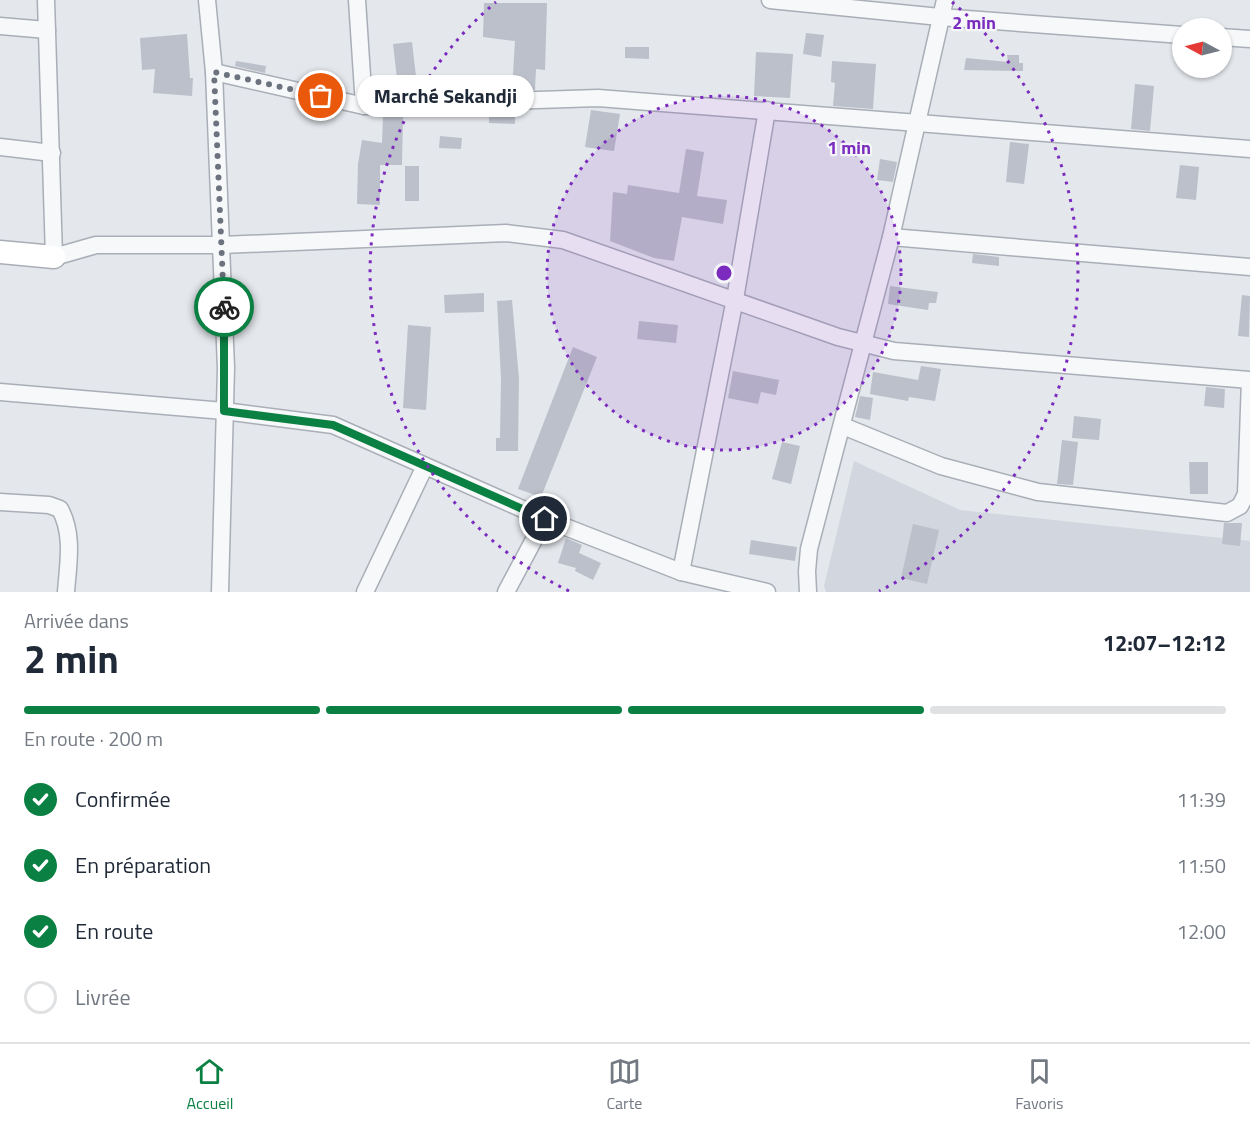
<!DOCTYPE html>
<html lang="fr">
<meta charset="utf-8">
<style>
body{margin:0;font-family:"Titillium Web",sans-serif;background:#f6f6f7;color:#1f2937;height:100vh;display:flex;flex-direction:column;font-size:22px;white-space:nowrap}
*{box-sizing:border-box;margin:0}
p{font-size:20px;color:#747a83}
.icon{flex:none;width:33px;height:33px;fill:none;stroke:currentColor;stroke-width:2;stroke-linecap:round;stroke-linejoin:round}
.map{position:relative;height:592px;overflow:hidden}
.drawer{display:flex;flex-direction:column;background:#fff;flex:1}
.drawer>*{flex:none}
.needle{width:39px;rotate:277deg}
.controls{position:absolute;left:1172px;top:18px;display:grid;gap:12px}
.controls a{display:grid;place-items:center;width:60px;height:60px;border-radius:50%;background:#fff;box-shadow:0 2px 4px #0004;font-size:30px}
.pin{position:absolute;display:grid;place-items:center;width:51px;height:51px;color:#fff;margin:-26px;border:3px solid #fff;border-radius:50%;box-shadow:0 2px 6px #0007}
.courier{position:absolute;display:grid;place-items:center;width:60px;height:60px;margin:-30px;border:4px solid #0b8043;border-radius:50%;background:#fff;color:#222;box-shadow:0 2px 8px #0007}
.bubble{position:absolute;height:42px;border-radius:21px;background:#fff;box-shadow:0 2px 4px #0004;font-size:20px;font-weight:700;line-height:42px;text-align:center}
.overview em{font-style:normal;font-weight:700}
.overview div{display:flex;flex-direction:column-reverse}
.overview{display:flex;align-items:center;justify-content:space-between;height:102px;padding:0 24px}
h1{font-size:39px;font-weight:700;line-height:45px}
.bar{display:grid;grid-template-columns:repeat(4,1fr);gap:9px 6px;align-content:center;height:72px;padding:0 24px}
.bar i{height:8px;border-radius:4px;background:#e0e1e3}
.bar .current{background:#0b8043}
.bar p{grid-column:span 4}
ol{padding:0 24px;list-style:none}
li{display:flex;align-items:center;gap:18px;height:66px}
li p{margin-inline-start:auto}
li .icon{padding:6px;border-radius:50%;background:#0b8043;color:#fff;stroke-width:4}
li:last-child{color:#747a83}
li i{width:33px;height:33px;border:3px solid #e0e1e3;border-radius:50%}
.menu{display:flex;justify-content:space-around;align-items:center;height:84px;border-top:2px solid #e0e1e3;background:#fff;font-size:16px;color:#747a83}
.menu a{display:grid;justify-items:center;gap:3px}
.menu .current{color:#0b8043}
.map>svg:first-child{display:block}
.built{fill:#d2d6de}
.building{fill:#bbc0ca}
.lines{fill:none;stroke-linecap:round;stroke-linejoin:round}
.street-casing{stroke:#a9aeb7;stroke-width:19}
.secondary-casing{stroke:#a9aeb7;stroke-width:25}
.street{stroke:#f7f8fa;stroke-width:16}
.secondary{stroke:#fff;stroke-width:22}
.done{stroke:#6c737f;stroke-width:6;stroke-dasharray:0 10.8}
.route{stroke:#0b8043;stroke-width:8}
.ring{fill:none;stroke:#7b2cbf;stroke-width:3;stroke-dasharray:3 6}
.centre{fill:#7b2cbf;stroke:#f4f6f9;stroke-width:3}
.ring-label{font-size:18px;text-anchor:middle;font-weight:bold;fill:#7b2cbf;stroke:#f4f6f9;stroke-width:4.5;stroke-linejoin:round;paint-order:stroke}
</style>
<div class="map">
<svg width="1250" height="592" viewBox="0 0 1250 592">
<rect width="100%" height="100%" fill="#e4e7ec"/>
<!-- built -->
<path class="built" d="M854 461 960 510 1250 541V592H826L824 586Z"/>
<!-- building -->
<g class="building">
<path d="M484 3H547L545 70 536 69 535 90H512L515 41 483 37Z"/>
<path d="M806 33 824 35 821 57 803 54Z"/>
<path d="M187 34 190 78H193L192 96 153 93 155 69 142 70 140 38Z"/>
<path d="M412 42 417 85 398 87 393 44Z"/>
<path d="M625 47H649V59L625 58Z"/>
<path d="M756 52 793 54 790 98 754 96Z"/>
<path d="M1007 55H1019V63H1023V71L964 70 966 58 1008 62Z"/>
<path d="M236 61 266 66 265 73 235 66Z"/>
<path d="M832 61 876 64 873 109 833 106 835 83 831 82Z"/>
<path d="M1135 84 1154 86 1150 131 1131 129Z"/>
<path d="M591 110 620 114 614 151 585 147Z"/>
<path d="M515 111V124L489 123V112Z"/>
<path d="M403 115 402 165H380V205L357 204 358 164 362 140 382 143 383 116Z"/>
<path d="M440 136 462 138 461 149 439 148Z"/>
<path d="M1010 142 1029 144 1024 184 1006 182Z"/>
<path d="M686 149 704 152 697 196 727 200 723 224 682 217 674 261 654 258 610 241 613 192 627 194 628 185 679 193Z"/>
<path d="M880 159 897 162 893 182 877 180Z"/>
<path d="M1180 165 1199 167 1196 200 1176 198Z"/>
<rect x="405" y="166" width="14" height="35"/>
<path d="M973 254 999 257V266L972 263Z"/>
<path d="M890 286 938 292 936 303H929L928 310 888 304Z"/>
<path d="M484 293V312L445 313 444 295Z"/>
<path d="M1242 295 1250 296 1249 337 1238 336Z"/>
<path d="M512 300 519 379 518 451H496V438H500L501 379 497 301Z"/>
<path d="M639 321 678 325 676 343 637 339Z"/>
<path d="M408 325 431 327 426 410 403 408Z"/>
<path d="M573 347 597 357 541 497 518 489Z"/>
<path d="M921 366 941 369 935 401 909 397 908 401 870 394 873 372 918 380Z"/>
<path d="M733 371 779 380 776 395 761 392 758 404 728 398Z"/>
<path d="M1206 387 1225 389 1224 408 1204 406Z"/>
<path d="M860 396 873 398 870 420 855 417Z"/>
<path d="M1074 416 1101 419 1099 440 1072 438Z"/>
<path d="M1062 440 1078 442 1073 485 1057 484Z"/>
<path d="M782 442 800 446 791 484 772 479Z"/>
<path d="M1189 462H1208V494H1190Z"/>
<path d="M1224 523H1242L1240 546 1222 544Z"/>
<path d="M913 524 939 530 927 584 901 578Z"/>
<path d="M566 538 582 545 579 553 601 563 593 580 575 571 576 568 558 563Z"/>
<path d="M751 540 797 547 795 561 749 554Z"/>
</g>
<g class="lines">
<!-- street casing -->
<g class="street-casing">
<g id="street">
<path d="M46 0 54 257 96 245H222L506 233 563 240 838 337 894 351 1250 380 1246 494 1240 506 1227 513 1038 492 941 466 843 426"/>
<path d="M207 0 214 72 226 368 220 592"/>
<path d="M357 0 364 106"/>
<path d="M770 0 940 17 1182 35"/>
<path d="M0 26 47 30"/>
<path d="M1221 37 1250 39"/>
<path d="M214 72 364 106 598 98 1250 149"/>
<path d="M0 147 52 153"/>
<path d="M891 237 1250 267"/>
<path d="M0 392 224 411 333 425 545 519 681 572 767 592"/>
<path d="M0 502 49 505 60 509C74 535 68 564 66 592"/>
<path d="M681 572 735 299 767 110"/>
<path d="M365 592 425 466"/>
<path d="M506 592 545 519"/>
<path d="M808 592 807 571 809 549 891 237 945 0"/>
</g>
</g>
<!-- secondary casing -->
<g class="secondary-casing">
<path id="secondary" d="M0 252 54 257"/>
</g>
<!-- street -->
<use href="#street" class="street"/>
<!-- secondary -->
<use href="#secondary" class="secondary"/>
</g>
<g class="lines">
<!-- done -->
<path class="done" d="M224 307 214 72 321 96"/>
<!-- route -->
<path class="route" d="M224 307V411L333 425 545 519"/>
</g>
<!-- distance rings -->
<circle cx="724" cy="273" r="177" fill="#7b2cbf" fill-opacity=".12"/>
<g class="ring">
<circle cx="724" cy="273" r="177"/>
<path d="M569 591A354 354 0 0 1 496 2M952 2A354 354 0 0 1 879 591"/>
</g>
<circle cx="724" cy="273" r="9" class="centre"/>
<g class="ring-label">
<text x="974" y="29">2 min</text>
<text x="849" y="154">1 min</text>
</g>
</svg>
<div class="controls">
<a><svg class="needle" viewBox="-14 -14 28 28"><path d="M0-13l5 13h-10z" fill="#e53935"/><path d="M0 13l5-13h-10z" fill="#747a83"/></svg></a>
</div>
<div class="pin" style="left:321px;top:96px;background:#ea580c"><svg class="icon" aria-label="bag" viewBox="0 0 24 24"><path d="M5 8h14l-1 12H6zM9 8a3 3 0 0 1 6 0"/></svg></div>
<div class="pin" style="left:545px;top:519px;background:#1f2937"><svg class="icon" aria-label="home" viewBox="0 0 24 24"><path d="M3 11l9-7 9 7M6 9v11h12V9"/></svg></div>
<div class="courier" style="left:224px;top:307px"><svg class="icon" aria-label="bike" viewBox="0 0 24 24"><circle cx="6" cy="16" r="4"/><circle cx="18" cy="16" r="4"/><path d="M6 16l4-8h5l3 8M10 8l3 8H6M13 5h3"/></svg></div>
<div class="bubble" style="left:357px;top:75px;width:177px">Marché Sekandji</div>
</div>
<section class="drawer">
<div class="overview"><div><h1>2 min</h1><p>Arrivée dans</p></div><em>12:07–12:12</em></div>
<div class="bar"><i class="current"></i><i class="current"></i><i class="current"></i><i></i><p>En route · 200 m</p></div>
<ol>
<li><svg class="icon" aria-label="check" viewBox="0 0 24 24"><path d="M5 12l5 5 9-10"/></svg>Confirmée<p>11:39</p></li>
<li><svg class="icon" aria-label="check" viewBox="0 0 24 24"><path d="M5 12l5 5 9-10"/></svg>En préparation<p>11:50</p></li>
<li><svg class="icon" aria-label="check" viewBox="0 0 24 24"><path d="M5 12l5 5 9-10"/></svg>En route<p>12:00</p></li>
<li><i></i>Livrée</li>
</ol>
</section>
<nav class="menu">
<a class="current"><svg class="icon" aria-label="home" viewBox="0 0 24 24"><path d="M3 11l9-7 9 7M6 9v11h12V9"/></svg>Accueil</a>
<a><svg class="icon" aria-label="map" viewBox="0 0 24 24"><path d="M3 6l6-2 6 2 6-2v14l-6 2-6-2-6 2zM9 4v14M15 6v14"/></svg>Carte</a>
<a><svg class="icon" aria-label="saved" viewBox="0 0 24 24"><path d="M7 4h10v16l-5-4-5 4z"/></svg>Favoris</a>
</nav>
